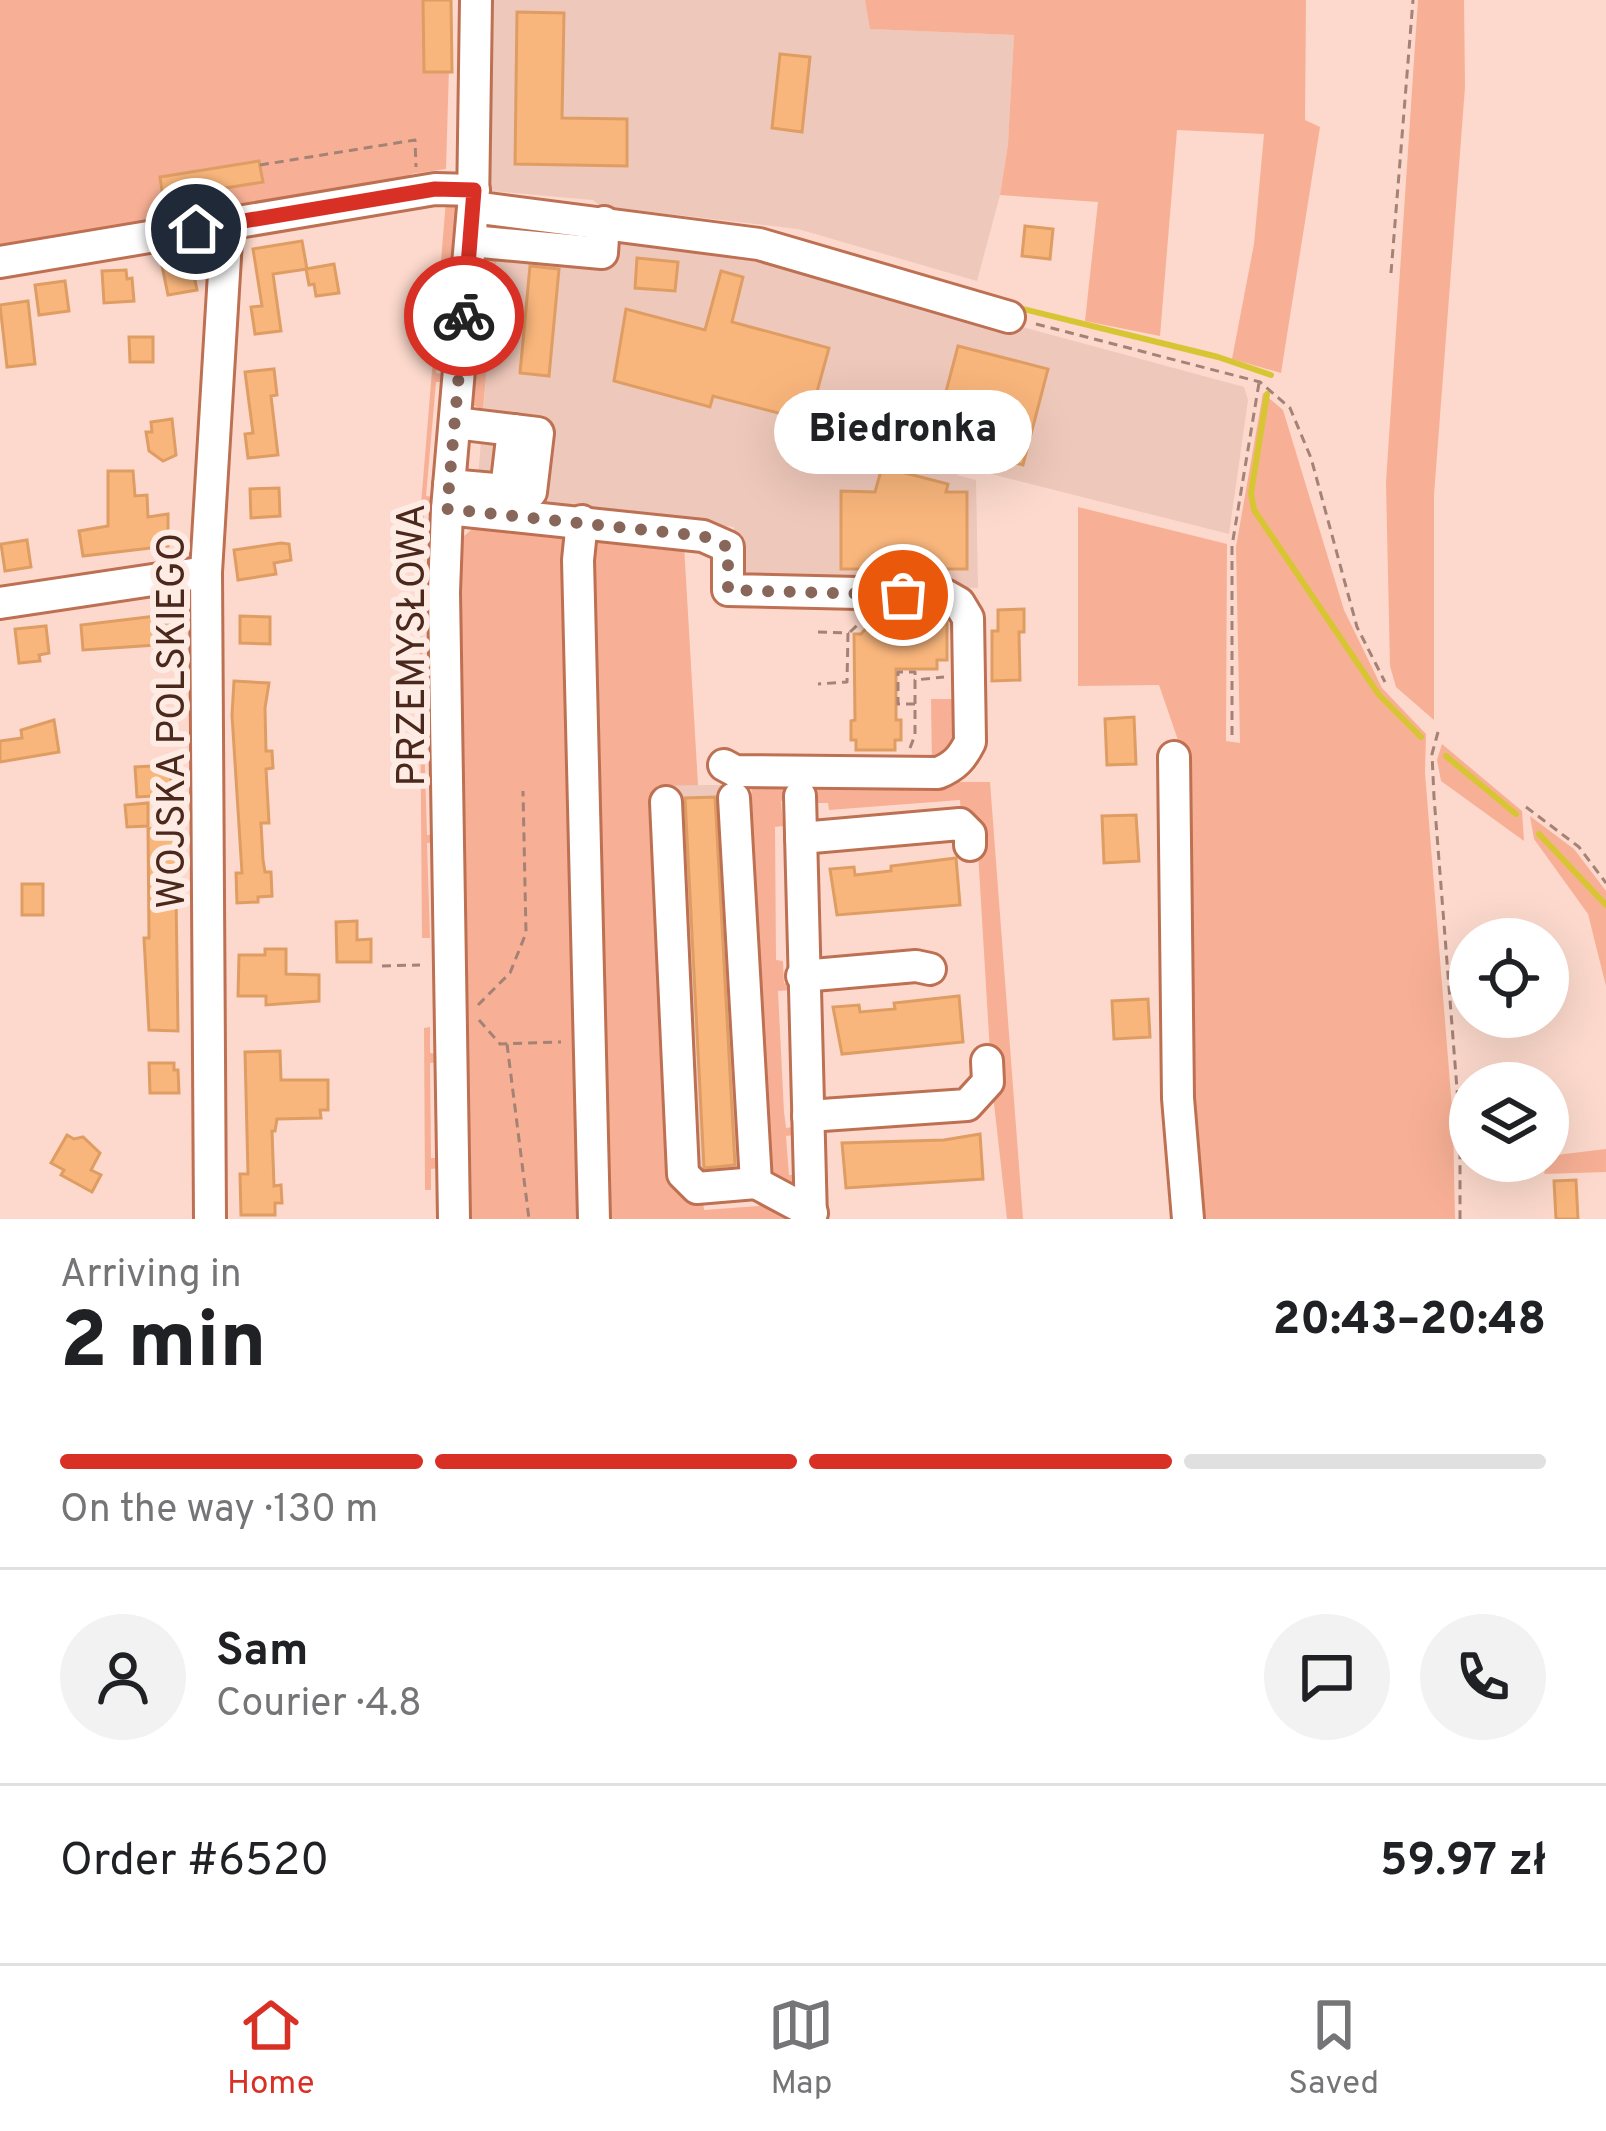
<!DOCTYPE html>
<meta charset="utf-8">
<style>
body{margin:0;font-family:Overpass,sans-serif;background:#f2f2f2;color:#202124;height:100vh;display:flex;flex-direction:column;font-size:45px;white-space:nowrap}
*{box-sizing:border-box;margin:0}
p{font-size:39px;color:#757577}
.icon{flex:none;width:66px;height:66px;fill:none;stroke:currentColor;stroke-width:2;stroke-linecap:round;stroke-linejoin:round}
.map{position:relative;height:1219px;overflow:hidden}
.side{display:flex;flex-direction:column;background:#fff;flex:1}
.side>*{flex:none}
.fabs{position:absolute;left:1449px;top:918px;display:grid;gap:24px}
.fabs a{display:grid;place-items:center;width:120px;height:120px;border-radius:50%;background:#fff;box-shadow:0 12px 48px #0002;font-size:60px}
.pin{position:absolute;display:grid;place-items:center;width:102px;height:102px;color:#fff;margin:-51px;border:6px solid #fff;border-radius:50%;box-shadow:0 3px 12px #0007}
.courier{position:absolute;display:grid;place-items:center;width:120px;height:120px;margin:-60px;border:9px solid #d93025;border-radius:50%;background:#fff;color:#222;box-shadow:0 3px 15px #0007}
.bubble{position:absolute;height:84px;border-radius:42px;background:#fff;box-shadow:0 12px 48px #0002;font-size:39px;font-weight:800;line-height:84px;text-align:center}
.headline em{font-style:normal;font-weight:800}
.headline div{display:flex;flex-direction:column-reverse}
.headline{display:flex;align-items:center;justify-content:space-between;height:204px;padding:0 60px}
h1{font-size:78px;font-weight:800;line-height:90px}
.bar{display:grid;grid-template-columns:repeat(4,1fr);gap:18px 12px;align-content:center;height:144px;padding:0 60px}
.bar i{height:15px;border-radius:9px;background:#e0e0e0}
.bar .selected{background:#d93025}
.bar p{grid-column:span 4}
.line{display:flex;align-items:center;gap:30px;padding:0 60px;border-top:3px solid #e0e0e0}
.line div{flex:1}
.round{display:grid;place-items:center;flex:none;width:126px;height:126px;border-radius:63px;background:#f2f2f2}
.tab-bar{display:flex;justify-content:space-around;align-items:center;height:168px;border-top:3px solid #e0e0e0;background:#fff;font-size:33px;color:#757577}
.tab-bar a{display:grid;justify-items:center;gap:6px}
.tab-bar .selected{color:#d93025}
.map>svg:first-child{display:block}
.built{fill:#eec8ba}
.green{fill:#f7b095}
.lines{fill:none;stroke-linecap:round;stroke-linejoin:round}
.stream{stroke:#d8c534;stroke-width:6}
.building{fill:#f9b67c;stroke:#df9d63;stroke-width:3}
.minor-casing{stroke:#be7052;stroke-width:36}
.path{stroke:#a48275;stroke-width:3;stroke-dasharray:9 6;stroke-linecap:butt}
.minor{stroke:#fff;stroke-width:30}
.done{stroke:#88675a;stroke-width:12;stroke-dasharray:0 21.6}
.route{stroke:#d93025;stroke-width:15}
.labels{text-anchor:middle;stroke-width:12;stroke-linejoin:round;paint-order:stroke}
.street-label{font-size:39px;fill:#4a291c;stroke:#fdebe4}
</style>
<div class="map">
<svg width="1606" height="1219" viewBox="0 0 1606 1219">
<rect width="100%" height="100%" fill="#fcd9cc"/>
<!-- built -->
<g class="built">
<path d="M490 0H865L871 29 1014 35 1008 144 1000 195 977 281 798 229 600 206 593 200 490 191Z"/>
<path d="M498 232 756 255 1244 387 1248 400 1229 534 959 466 957 475 976 480 978 588 753 586 734 561V527L476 502Z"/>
<path d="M673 785H727L745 1177 693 1179Z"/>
</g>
<!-- green -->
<g class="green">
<path d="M0 0H451L446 169 411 174V179L0 248Z"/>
<path d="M865 0H1306L1305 120 1320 127 1281 373 1232 359 1254 244 1264 134 1177 130 1160 336 1085 321 1098 202 1000 195 1008 144 1014 35 870 29Z"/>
<path d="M1418 0H1464L1465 87 1434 495V720L1396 687 1390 666 1386 482Z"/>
<path d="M446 200 458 209 460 219 457 265 444 280 436 373 445 375 446 382H436L426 496 435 497V504H425L423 529H419Z"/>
<path d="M497 253 483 410 471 404 483 257Z"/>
<path d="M1263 393 1283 410 1344 610 1382 688 1426 734 1425 773 1453 1120 1455 1219H1194L1184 1051 1179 743 1159 685 1078 686V507L1227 544 1226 741 1240 743 1236 547Z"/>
<path d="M477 525 684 545 698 785 657 786 673 1183 681 1194 703 1200 704 1210 759 1206 757 1194 791 1219H468L459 540Z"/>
<path d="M419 543H423L422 611H431L432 619 422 620 424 726 434 727V735L424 736 427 835H437L438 843H427L430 938H422Z"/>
<path d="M931 699H963L962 739 932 767Z"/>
<path d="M1442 744 1522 811 1524 841 1441 781 1437 760Z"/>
<path d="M751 780H791L792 800 781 801 783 826 775 827 776 960 783 961 784 983 793 985 792 990 778 991 784 1112 786 1128 793 1127 794 1135 786 1136 789 1175H801L805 1194 766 1174Z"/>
<path d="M810 781 990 782 1023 1219H1007L992 1086 976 819 961 816 960 800 829 810 828 803H810Z"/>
<path d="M1530 816 1574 849 1606 891V986L1588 914 1534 839Z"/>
<path d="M430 1027V1053L440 1054V1062L430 1063 431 1158H440V1168L431 1169V1190H425L424 1028Z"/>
<path d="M1606 1149V1172L1544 1174 1548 1156Z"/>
</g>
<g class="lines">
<!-- stream -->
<g class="stream">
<path d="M1015 307 1218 357 1271 375"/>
<path d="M1267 394 1251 493 1254 510 1379 695 1421 737"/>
<path d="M1446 756 1516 814"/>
<path d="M1539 834 1606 905"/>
</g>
</g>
<!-- building -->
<g class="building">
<path d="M423 0H451L452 72H424Z"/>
<path d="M517 12 564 13 562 118 627 119V166L515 164Z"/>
<path d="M780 54 810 57 802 132 772 128Z"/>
<path d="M259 161 263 182 163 198 160 177Z"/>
<path d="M1025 226 1053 229 1050 259 1022 256Z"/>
<path d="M302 241 307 269 273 274 281 331 255 334 251 307 262 306 253 249Z"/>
<path d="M637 258 678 262 675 291 635 288Z"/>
<path d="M191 261 197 290 168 295 162 266Z"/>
<path d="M334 264 339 293 316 296 314 284 309 285 306 269Z"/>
<path d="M530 266 559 269 549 376 520 373Z"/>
<path d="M126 270 127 279 132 278 134 301 104 303 102 271Z"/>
<path d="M721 271 743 277 732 322 829 348 809 421 713 396 710 407 614 381 626 309 705 330Z"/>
<path d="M65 281 69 311 39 315 35 285Z"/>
<path d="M28 301 35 364 7 367 0 305Z"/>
<path d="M129 337H153V362H130Z"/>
<path d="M958 346 1048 369 1023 465 933 441Z"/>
<path d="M274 369 277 395 271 396 278 455 248 458 245 434 253 433 245 372Z"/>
<path d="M172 419 176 455 163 461 149 451 146 432H152L151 422Z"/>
<path d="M882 467 948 484 946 492H967V569H841V491L875 492Z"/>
<path d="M108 471H133L135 496 147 495 148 517 168 514V546L83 556 79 531 108 526Z"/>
<path d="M279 488 280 516 251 518 250 489Z"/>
<path d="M27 540 31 567 5 571 1 544Z"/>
<path d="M281 543 289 544 291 560 274 563 276 574 238 580 234 550Z"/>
<path d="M1024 609V632H1019L1020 680 992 681V631H998V610Z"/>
<path d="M181 613 182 633H171V644L83 650 81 625Z"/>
<path d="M240 616 270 617V644L240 643Z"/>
<path d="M871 617H935V622L947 621V660H937V669H896V720H901V740H895V750H856V740H851V721L855 720 854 634H861L871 623Z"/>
<path d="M46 626 49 653 39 655 40 661 19 663 15 629Z"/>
<path d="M234 681 269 683 265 708 266 751H272L273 768 266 769 269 823H261L263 860 265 872H271L272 896 258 897V902L237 903 236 873H242L232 715Z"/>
<path d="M1134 717 1136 764 1107 765 1105 719Z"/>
<path d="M54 720 59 752 0 762V741L22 738 21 730Z"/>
<path d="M170 765 172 795 137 797 135 767Z"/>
<path d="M715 797 735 1165 704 1168 685 798Z"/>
<path d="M148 803V826L127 827 125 805Z"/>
<path d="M1136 815 1139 861 1104 863 1102 816Z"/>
<path d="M175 827 178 1031 149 1030 144 938H149L148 829Z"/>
<path d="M956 858 960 905 837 915 830 869 854 867 855 875 891 871V866Z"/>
<rect x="22" y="884" width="21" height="31"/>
<path d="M357 921V940L371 939V962H337L336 922Z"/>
<path d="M265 949H286V974L319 975V1001L266 1005V996H238L239 955H265Z"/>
<path d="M959 996 963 1042 842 1054 833 1007 859 1005 860 1012 895 1009 894 1003Z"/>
<path d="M1148 999 1150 1037 1114 1039 1112 1001Z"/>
<path d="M280 1051 281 1080H328V1110H320L321 1118 277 1119 275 1131H272L274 1186 281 1185 282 1203H275V1215H241L240 1174H248L245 1052Z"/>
<path d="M149 1063H174V1070H178L179 1093H150Z"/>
<path d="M980 1134 983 1179 846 1188 842 1143 944 1140Z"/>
<path d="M67 1135 74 1139 83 1137 100 1153 91 1170 101 1175 92 1192 61 1175 64 1170 51 1163Z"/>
<path d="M1576 1180 1578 1219H1556L1554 1181Z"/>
</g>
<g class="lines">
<!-- minor casing -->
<g class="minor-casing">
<g id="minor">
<path d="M473 207 759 244 1009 317"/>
<path d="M471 241 602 253 604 222"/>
<path d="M0 262 435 189 474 190"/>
<path d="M449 485 531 492 538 433 455 423"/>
<path d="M506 490 513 430"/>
<path d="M447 509 703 536 728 547V590L945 595 959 603 968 618 970 742C962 758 955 766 938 773L735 771 724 765"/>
<path d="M582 521 578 560 594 1219"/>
<path d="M0 603 206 572"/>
<path d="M1174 757 1178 1098 1188 1219"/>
<path d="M800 796 811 1219"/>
<path d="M734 798 756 1183 812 1213"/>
<path d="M666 802 683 1174 697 1188 756 1183"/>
<path d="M801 838 960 824 970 834V845"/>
<path d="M802 976 916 966 930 969"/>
<path d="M808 1116 967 1105 988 1082 987 1061"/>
<path d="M210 1219 206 572 227 224"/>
<path d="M454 1219 444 592 447 509 473 207 476 0"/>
</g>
</g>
<!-- path -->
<g class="path">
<path d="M260 165 415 140 416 167"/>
<path d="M1391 273 1413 0"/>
<path d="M1036 324 1260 382 1290 408 1311 458 1357 627 1385 682"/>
<path d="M818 632 848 633 847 682 818 684"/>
<path d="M850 632 865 618"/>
<path d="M915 704H898V672H915V678"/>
<path d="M1438 732 1432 754 1434 797 1460 1127V1219"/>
<path d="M1232 735V546L1259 383"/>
<path d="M910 748 915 735V680L944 677"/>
<path d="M1526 807 1579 847 1606 883"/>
<path d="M382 966 420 965"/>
<path d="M478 1005 510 973 526 933 523 791"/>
<path d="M479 1020 500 1044 561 1042"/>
<path d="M507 1044 529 1219"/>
</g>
<!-- minor -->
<use href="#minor" class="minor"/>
</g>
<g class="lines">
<!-- done -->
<path class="done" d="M464 316 447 509 703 536 728 547V590L903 595"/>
<!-- route -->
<path class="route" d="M196 229 435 189 474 190 464 316"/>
</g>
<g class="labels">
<!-- street labels -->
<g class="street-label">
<text transform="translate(410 645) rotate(-90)" y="14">PRZEMYSŁOWA</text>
<text transform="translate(170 721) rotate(-90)" y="14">WOJSKA POLSKIEGO</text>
</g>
</g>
</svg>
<div class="fabs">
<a><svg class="icon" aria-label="locate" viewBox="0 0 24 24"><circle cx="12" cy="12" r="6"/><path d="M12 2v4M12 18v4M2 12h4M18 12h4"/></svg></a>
<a><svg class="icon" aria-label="layers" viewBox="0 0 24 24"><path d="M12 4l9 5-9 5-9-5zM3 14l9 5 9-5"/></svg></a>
</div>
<div class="pin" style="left:903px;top:595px;background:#ea580c"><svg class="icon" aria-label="bag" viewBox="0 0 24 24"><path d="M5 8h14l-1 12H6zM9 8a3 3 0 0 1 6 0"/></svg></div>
<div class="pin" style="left:196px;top:229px;background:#1f2937"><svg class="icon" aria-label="home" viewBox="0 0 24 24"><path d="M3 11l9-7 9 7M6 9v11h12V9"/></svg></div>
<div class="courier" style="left:464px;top:316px"><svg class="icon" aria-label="bike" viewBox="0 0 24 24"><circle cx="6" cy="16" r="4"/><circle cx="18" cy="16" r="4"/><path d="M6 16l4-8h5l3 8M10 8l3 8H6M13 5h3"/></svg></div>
<div class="bubble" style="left:774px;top:390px;width:258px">Biedronka</div>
</div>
<section class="side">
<div class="headline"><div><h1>2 min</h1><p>Arriving in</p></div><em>20:43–20:48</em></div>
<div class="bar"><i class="selected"></i><i class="selected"></i><i class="selected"></i><i></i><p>On the way · 130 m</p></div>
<div class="line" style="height:216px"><a class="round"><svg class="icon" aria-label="person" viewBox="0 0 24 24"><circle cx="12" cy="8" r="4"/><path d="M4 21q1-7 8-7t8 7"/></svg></a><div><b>Sam</b><p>Courier · 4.8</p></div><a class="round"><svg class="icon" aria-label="chat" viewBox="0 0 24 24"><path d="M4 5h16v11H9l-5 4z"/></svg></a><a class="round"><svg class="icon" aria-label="phone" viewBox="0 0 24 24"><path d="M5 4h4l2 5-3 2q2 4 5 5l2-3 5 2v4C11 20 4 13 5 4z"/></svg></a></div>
<div class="line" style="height:156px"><div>Order #6520</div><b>59.97 zł</b></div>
</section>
<nav class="tab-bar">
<a class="selected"><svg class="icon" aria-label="home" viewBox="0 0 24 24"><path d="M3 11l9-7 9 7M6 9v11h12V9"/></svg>Home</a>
<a><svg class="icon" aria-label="map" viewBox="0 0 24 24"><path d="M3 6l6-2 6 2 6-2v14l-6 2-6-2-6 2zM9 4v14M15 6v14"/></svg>Map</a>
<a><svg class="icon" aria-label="saved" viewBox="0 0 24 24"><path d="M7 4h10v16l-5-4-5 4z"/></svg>Saved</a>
</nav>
